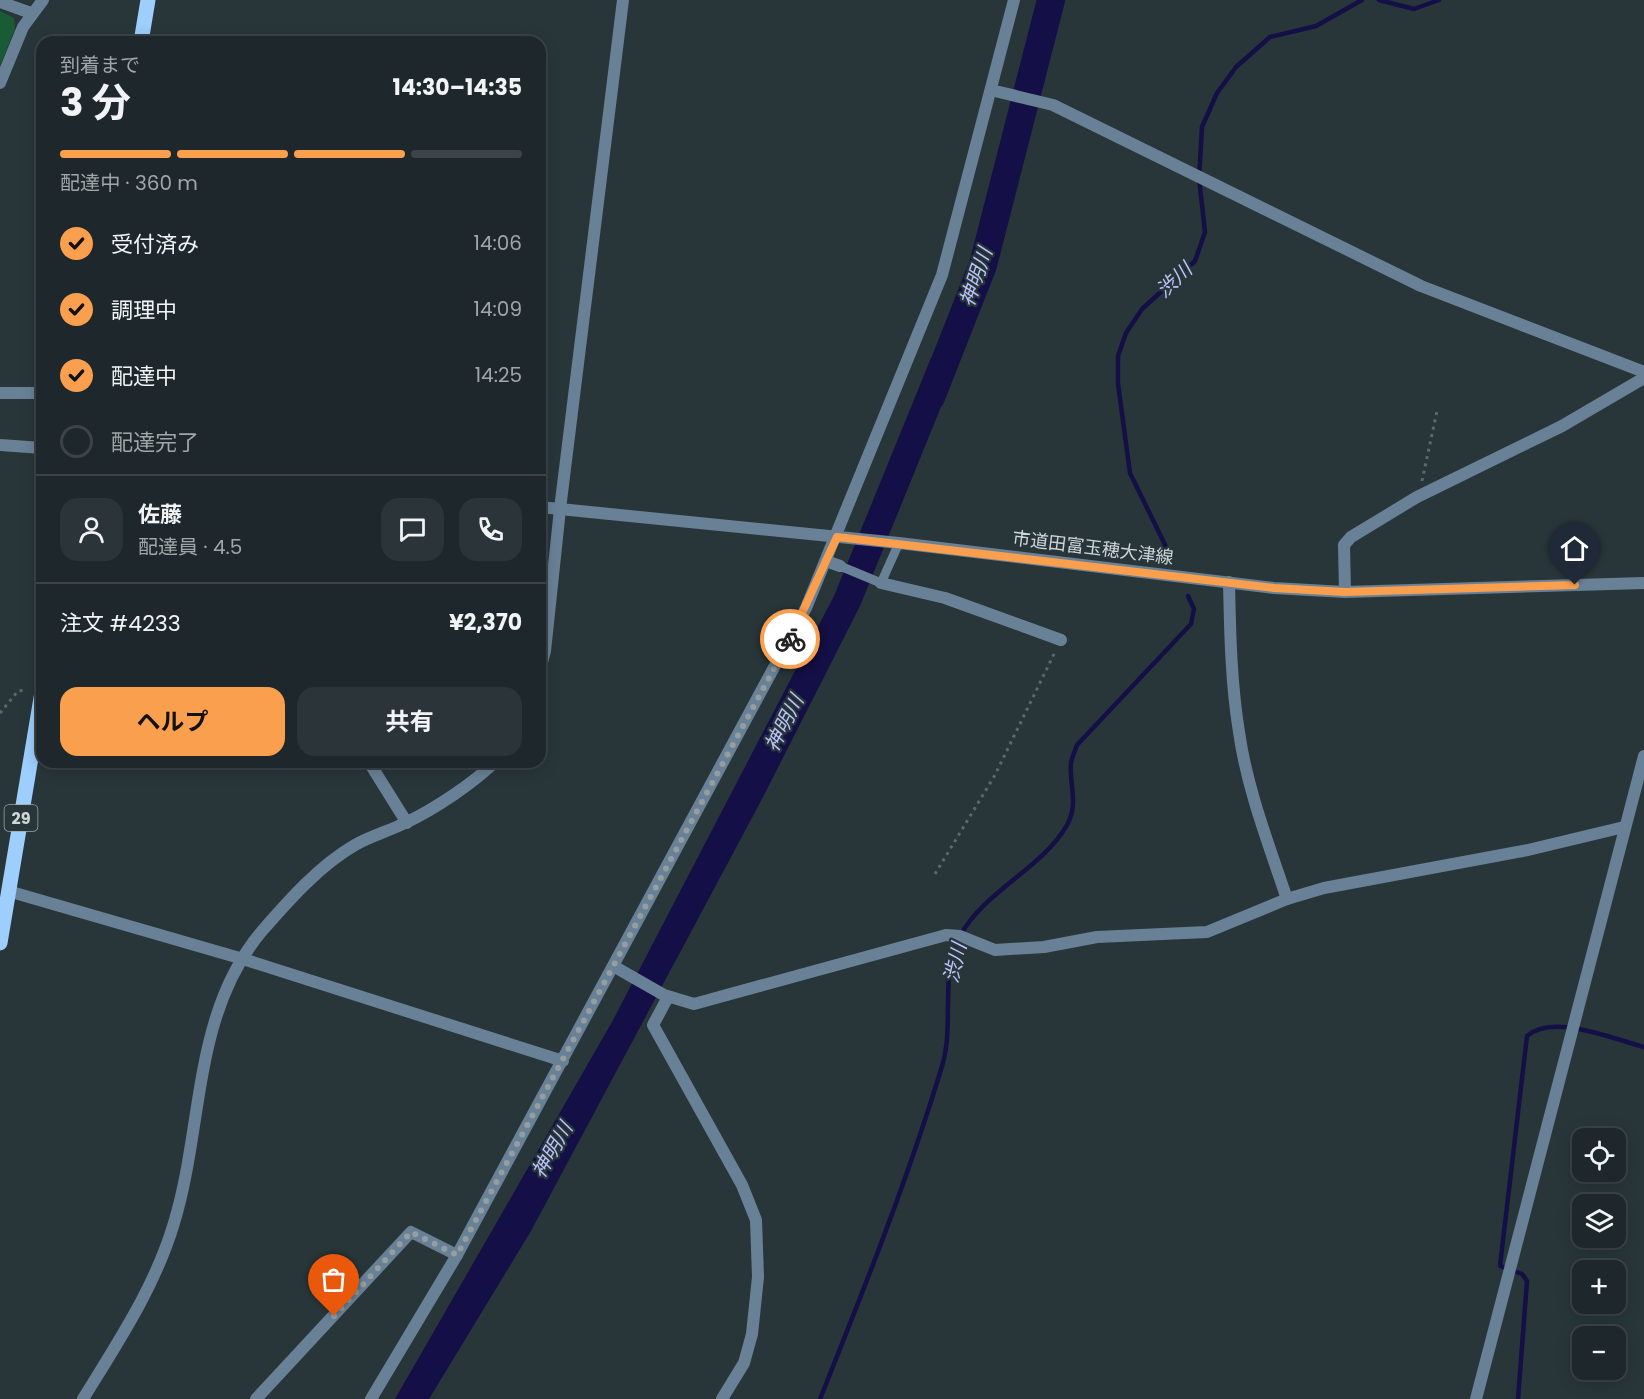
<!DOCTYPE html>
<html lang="ja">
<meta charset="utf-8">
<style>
body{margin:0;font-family:Poppins,"Noto Sans JP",sans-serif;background:#2b3438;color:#f1f3f6;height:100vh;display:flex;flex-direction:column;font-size:22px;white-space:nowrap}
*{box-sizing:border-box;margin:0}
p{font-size:20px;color:#a1a6a9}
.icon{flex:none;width:33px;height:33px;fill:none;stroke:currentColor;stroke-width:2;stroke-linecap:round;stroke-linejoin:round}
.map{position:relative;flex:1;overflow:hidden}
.panel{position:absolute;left:36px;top:36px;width:510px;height:732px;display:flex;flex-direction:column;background:#1e282c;border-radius:18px;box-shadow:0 3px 15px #0003,0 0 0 2px #3c4448}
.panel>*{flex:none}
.fabs{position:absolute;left:1572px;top:1128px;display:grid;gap:12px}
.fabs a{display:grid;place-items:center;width:54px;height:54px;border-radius:12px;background:#1e282c;box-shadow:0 3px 15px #0003,0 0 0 2px #3c4448;font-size:30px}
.pin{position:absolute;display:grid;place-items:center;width:51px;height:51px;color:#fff;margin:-62px -26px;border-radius:50% 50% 50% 0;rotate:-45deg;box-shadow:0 0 6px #0007}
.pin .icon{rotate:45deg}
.courier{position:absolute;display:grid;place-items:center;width:60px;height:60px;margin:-30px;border:4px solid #fa9f4e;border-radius:50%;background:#fff;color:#222;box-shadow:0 2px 8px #0007}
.overview em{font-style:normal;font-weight:700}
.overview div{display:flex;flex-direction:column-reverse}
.overview{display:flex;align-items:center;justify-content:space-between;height:102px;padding:0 24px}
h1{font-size:39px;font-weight:700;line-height:45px}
.bar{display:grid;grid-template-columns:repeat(4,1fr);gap:9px 6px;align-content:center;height:72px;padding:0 24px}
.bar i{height:8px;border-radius:4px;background:#3c4448}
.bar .on{background:#fa9f4e}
.bar p{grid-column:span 4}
.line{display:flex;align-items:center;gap:15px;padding:0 24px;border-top:2px solid #3c4448}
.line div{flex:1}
.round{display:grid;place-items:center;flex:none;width:63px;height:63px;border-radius:18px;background:#2b3438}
ol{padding:0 24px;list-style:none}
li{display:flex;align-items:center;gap:18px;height:66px}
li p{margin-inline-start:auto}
li .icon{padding:6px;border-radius:50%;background:#fa9f4e;color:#111;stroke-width:4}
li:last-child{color:#a1a6a9}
li i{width:33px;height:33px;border:3px solid #3c4448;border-radius:50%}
.button{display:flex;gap:12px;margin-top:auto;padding:12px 24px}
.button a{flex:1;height:69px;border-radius:18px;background:#fa9f4e;color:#111;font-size:24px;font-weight:700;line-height:69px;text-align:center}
.button a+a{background:#2b3438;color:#f1f3f6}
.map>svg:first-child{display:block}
.green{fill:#185b34}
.water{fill:#140f46}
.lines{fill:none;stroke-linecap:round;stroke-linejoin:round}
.stream{stroke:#140f46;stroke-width:4.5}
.river{stroke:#140f46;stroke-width:28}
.path{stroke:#5c686b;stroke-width:3;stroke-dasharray:3 4.5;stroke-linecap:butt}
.service{stroke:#698197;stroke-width:9}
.minor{stroke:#698197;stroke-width:12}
.tertiary{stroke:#698197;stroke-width:12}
.primary{stroke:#9dcefc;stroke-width:15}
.done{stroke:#949ea1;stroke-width:6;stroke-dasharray:0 10.8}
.route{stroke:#fa9f4e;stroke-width:8}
.labels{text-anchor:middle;stroke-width:4.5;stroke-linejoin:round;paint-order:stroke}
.shield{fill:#28363a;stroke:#9ca6a9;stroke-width:1.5}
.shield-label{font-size:16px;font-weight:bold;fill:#ced6d8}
.street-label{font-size:18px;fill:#ced6d8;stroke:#28363a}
.water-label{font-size:20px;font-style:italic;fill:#bcc3fa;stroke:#28363a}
</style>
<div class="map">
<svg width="1644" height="1399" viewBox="0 0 1644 1399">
<rect width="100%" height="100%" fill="#28363a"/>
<!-- green -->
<path class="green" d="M0 11 14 18 15 29 0 65Z"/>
<!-- water -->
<path class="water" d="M931 358 958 365 860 606 761 801 531 1231 429 1399H395L612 1022 834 596Z"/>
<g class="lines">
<!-- stream -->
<g class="stream">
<path d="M1379 0 1414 9 1439 0"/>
<path d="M1171 557 1130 473 1118 384V356L1126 333 1142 309 1195 261 1205 232 1199 178 1202 127 1217 93 1236 67 1270 37 1316 26 1362 0"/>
<path d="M820 1399C864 1289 908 1179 942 1066 955 1024 939 975 960 936 985 890 1042 869 1067 825 1079 804 1069 784 1071 763 1072 757 1075 751 1077 745L1191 624 1194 609 1188 596"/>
<path d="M1518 1399 1527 1281 1522 1274 1500 1266 1527 1036C1553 1013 1613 1039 1644 1047"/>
</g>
<!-- river -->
<path class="river" d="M931 397 983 265 1051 0"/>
<!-- path -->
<g class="path">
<path d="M1422 481 1437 411"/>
<path d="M0 713 18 691 27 690"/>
<path d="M935 874 995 775 1055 652"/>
</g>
<!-- service -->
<path class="service" d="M840 566 881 583 899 543"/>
<!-- minor -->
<g class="minor">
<path d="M0 2 31 13"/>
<path d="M0 83 23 27 43 0"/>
<path d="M991 90 1053 105 1421 286 1644 372"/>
<path d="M0 393H42"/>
<path d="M826 561 840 566"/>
<path d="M1229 582C1230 632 1231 683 1239 732 1247 789 1269 845 1287 899"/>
<path d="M881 583 945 598 1061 640"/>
<path d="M1345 592 1344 545 1351 537 1417 497 1562 426 1644 378"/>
<path d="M540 670 545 651 560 509"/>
<path d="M369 762 407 823"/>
<path d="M8 891 243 959 563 1061"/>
<path d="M615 967 664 995 694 1004 946 935 960 936 995 950 1044 947 1097 937 1207 932 1287 899 1324 888 1528 850 1624 827"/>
<path d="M668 997 653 1025 742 1185 756 1220 758 1277 752 1334 744 1363 722 1399"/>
<path d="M83 1399C118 1342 155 1287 174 1223 204 1124 192 1014 262 931 289 900 320 865 355 845 371 836 389 831 405 823 435 809 472 784 495 762"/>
<path d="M256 1399 411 1232 457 1255"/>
<path d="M371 1399 457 1255 806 608 942 275 1014 0"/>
<path d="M1476 1399 1644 756"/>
</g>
<!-- tertiary -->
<g class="tertiary">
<path d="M0 445 42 448"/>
<path d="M540 507 899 543 1274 588 1345 592 1644 583"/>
<path d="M560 509 623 0"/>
</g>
<!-- primary -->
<g class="primary">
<path d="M141 42 148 0"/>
<path d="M0 943 42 692"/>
</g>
</g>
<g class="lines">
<!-- done -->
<path class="done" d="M334 1316 411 1232 457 1255 790 639"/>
<!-- route -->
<path class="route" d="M790 639 837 537 1274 588 1345 592 1575 585"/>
</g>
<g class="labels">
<!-- shield labels -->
<rect class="shield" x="4.5" y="805" width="33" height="26" rx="4.5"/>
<g class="shield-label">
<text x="21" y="824">29</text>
</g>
<!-- street labels -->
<g class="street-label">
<text transform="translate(1093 548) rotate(7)" y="6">市道田富玉穂大津線</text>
</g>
<!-- water labels -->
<g class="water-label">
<text transform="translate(976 277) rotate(-71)" y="7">神明川</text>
<text transform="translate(1174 280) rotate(-43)" y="7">渋川</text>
<text transform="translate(784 723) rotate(-63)" y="7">神明川</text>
<text transform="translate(955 963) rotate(-77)" y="7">渋川</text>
<text transform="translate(552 1150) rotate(-60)" y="7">神明川</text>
</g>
</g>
</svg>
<div class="fabs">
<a><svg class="icon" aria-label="locate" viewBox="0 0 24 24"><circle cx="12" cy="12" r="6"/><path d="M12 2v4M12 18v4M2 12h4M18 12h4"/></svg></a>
<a><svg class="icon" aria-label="layers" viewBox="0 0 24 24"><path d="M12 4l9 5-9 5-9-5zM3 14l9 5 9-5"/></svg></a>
<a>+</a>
<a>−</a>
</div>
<div class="pin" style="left:334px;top:1316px;background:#ea580c"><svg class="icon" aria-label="bag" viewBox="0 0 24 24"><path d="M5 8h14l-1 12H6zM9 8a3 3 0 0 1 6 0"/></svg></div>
<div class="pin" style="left:1575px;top:585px;background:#1f2937"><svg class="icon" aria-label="home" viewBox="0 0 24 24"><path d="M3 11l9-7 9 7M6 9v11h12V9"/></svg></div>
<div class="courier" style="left:790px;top:639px"><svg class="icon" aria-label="bike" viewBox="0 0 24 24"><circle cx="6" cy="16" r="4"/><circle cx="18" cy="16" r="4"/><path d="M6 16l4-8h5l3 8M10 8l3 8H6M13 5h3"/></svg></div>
<section class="panel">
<div class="overview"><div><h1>3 分</h1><p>到着まで</p></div><em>14:30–14:35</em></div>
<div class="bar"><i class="on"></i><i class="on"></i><i class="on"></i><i></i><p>配達中 · 360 m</p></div>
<ol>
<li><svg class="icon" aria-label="check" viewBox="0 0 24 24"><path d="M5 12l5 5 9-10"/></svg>受付済み<p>14:06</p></li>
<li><svg class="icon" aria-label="check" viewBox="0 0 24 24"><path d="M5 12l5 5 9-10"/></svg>調理中<p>14:09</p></li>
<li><svg class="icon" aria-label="check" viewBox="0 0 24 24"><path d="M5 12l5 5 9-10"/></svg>配達中<p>14:25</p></li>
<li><i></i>配達完了</li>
</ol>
<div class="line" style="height:108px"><a class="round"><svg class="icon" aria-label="person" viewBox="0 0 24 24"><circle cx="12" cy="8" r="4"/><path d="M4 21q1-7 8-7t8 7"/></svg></a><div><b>佐藤</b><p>配達員 · 4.5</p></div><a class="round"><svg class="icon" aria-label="chat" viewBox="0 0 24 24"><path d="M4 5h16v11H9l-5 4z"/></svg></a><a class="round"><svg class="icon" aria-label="phone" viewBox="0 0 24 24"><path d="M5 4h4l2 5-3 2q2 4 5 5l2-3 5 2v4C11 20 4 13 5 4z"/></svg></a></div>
<div class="line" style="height:78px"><div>注文 #4233</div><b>¥2,370</b></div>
<div class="button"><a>ヘルプ</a><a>共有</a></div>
</section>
</div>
